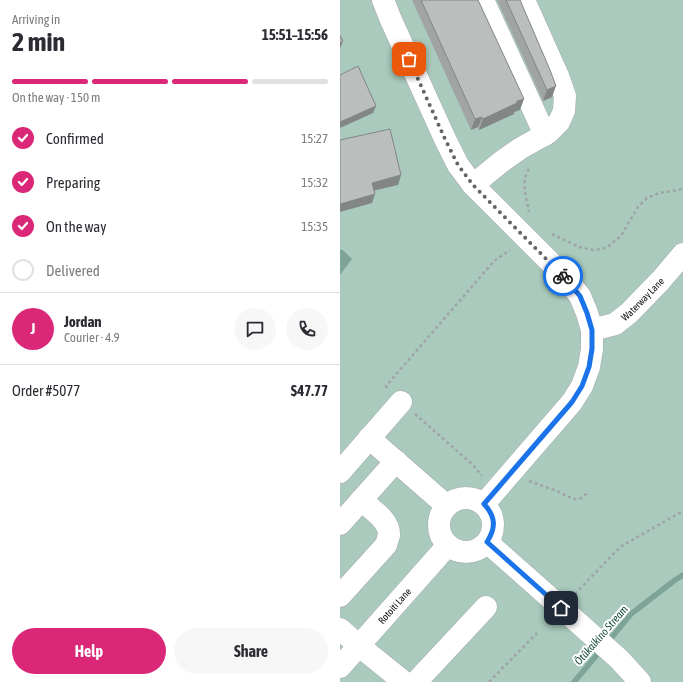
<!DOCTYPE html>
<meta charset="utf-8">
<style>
body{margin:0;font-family:"Asap Condensed",sans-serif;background:#f7f7f7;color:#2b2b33;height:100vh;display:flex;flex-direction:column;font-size:15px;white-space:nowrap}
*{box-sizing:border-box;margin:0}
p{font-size:13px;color:#7c7c81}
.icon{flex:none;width:22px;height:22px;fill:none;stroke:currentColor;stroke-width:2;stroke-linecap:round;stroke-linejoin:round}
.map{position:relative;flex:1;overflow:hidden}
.details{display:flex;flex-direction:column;background:#fff;width:340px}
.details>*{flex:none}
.pin{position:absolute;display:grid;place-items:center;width:34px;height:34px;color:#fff;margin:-17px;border-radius:8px;box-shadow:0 2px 6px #0006}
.courier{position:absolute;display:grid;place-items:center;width:40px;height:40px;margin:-20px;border:3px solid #1a73e8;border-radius:50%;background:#fff;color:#222;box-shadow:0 1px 5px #0007}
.summary em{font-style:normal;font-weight:700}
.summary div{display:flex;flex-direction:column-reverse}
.summary{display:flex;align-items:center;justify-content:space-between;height:68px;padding:0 12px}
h1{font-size:26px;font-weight:700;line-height:30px}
.bar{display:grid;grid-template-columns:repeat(4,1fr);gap:6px 4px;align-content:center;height:48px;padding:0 12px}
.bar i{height:5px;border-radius:3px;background:#e1e1e2}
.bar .current{background:#db2777}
.bar p{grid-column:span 4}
.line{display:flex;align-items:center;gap:10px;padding:0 12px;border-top:1px solid #e1e1e2}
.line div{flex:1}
.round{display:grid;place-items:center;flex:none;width:42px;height:42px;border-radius:21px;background:#f7f7f7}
ol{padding:0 12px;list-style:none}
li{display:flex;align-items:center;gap:12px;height:44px}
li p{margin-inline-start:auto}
li .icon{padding:4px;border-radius:50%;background:#db2777;color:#fff;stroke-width:4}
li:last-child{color:#7c7c81}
li i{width:22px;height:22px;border:2px solid #e1e1e2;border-radius:50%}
.primary-button{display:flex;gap:8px;margin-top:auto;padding:8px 12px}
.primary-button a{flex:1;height:46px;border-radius:24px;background:#db2777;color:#fff;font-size:16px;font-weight:700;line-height:46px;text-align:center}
.primary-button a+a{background:#f7f7f7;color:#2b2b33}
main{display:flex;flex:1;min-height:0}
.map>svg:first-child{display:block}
.green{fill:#a9cabd}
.water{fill:#7da496}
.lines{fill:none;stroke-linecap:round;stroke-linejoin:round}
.stream{stroke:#7da496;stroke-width:5.5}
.minor-casing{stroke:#a8adab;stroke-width:23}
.path{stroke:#a0a5a3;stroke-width:2.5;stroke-dasharray:3 3;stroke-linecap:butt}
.minor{stroke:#fff;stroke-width:22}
.wall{fill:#a0a4a3}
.shaded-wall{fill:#828684}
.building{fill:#babfbd;stroke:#828684}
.done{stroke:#626564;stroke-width:4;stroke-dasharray:0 7.2}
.route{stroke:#1a73e8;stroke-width:5}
.labels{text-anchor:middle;stroke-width:4;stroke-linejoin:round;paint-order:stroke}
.street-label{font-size:10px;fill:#151716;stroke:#fff}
.water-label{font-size:11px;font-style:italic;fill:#174c3c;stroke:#fff}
</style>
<main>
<section class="details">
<div class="summary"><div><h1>2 min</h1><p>Arriving in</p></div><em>15:51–15:56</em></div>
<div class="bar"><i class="current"></i><i class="current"></i><i class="current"></i><i></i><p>On the way · 150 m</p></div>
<ol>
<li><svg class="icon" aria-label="check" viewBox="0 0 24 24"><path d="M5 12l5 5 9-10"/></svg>Confirmed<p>15:27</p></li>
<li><svg class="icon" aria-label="check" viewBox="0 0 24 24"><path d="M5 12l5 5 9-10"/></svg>Preparing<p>15:32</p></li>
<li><svg class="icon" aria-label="check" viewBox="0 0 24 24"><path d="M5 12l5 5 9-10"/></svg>On the way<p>15:35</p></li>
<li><i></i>Delivered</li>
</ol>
<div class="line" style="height:72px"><b class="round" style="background:#db2777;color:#fff">J</b><div><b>Jordan</b><p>Courier · 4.9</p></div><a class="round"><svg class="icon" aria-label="chat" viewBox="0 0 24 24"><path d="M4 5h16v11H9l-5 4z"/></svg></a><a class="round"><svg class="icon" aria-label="phone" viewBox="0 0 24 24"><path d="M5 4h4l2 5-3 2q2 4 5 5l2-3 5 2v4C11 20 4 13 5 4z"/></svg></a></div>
<div class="line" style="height:52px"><div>Order #5077</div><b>$47.77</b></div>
<div class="primary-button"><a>Help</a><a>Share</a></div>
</section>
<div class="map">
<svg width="343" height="682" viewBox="0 0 343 682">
<rect width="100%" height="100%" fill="#f1f7f4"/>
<!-- green -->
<rect class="green" x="0" y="0" width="343" height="682"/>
<!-- water -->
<path class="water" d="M0 249 4 251 12 259 0 275Z"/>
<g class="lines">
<!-- stream -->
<g class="stream">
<path d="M267 643 291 614 335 580 343 575"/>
<path d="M234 682 261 650"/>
</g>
<!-- minor casing -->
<g class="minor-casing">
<g id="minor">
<path d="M43 0 51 20 105 139 118 165 133 185 224 276 240 296 247 313 252 330V349L249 367 242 386 232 402 144 504"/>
<path d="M143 0 205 135"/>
<path d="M133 185 161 162 181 148 208 133 219 122 224 111 225 96 218 76 184 0"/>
<path id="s1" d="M252 330 275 324 289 313 321 280 343 254"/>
<path d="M29 438 107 506"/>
<path d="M0 472 61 402"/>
<circle cx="126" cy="525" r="27"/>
<path d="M0 524 56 461"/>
<path d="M147 542 279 659 300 682"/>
<path d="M0 596 46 545C47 542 48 538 49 535 50 520 31 509 21 500"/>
<path d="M0 629 18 645 64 682"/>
<path id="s2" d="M0 667 108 545"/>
<path d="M76 682 146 607"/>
</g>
</g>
<!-- path -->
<g class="path">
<path d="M189 169C180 182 187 198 189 212"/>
<path d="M212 234 239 247 253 250 266 248 281 236 298 207 307 198 319 193 343 189"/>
<path d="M47 388 46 386 154 261 170 250"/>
<path d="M75 414 133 465 142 476"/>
<path d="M189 481 217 491 233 499H239L243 497 249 491"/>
<path d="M235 594 280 547 343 511"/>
<path d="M149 682 197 633"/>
</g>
<!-- minor -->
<use href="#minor" class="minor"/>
</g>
<!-- wall -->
<g class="wall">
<path d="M72 0H138L180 110 174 112V114L139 130 138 127 131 130Z"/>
<path d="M157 0H180L212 97 203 101Z"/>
</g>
<!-- shaded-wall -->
<g class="shaded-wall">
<path d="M3 41 0 49V43Z"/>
<path d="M216 86 212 97 203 101 207 90Z"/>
<path d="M184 99 180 110 174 112V114L139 130 143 119 177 101Z"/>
<path d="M36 106 33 113 0 128V122Z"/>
<path d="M142 117 138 127 131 130 135 119Z"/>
<path d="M61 175 58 185 28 192 32 183Z"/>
<path d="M35 194 32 203 0 212V204Z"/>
</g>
<!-- building -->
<g class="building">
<path d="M81 0H138L184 99 177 101V103L143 119 142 117 135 119Z"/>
<path d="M166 0H180L210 70 216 86 207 90Z"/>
<path d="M0 35 3 41 0 43Z"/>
<path d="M18 66 36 106 0 122V75Z"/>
<path d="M50 129 61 175 32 183 35 194 0 204V140Z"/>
</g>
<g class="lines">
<!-- done -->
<path class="done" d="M69 59 105 139 118 165 133 185 223 276"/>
<!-- route -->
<path class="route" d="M221 608 147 542C156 528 156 517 144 504L232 402 242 386 249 367 252 349V330L247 313 240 296 223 276"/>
</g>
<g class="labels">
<!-- street labels -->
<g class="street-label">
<text dy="4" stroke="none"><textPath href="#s1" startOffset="61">Waterway Lane</textPath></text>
<text dy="4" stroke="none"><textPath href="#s2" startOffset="82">Rotoiti Lane</textPath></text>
</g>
<!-- water labels -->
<g class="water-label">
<text transform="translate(261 635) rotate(-49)" y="4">Ōtūkaikino Stream</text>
</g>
</g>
</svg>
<div class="pin" style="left:69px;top:59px;background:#ea580c"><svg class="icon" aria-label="bag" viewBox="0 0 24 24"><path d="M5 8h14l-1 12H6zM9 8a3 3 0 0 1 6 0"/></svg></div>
<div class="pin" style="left:221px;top:608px;background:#1f2937"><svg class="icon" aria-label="home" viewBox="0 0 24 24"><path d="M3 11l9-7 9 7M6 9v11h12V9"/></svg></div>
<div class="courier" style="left:223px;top:276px"><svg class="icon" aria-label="bike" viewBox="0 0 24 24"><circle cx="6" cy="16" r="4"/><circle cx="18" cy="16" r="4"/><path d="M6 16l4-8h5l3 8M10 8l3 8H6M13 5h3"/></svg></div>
</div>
</main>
